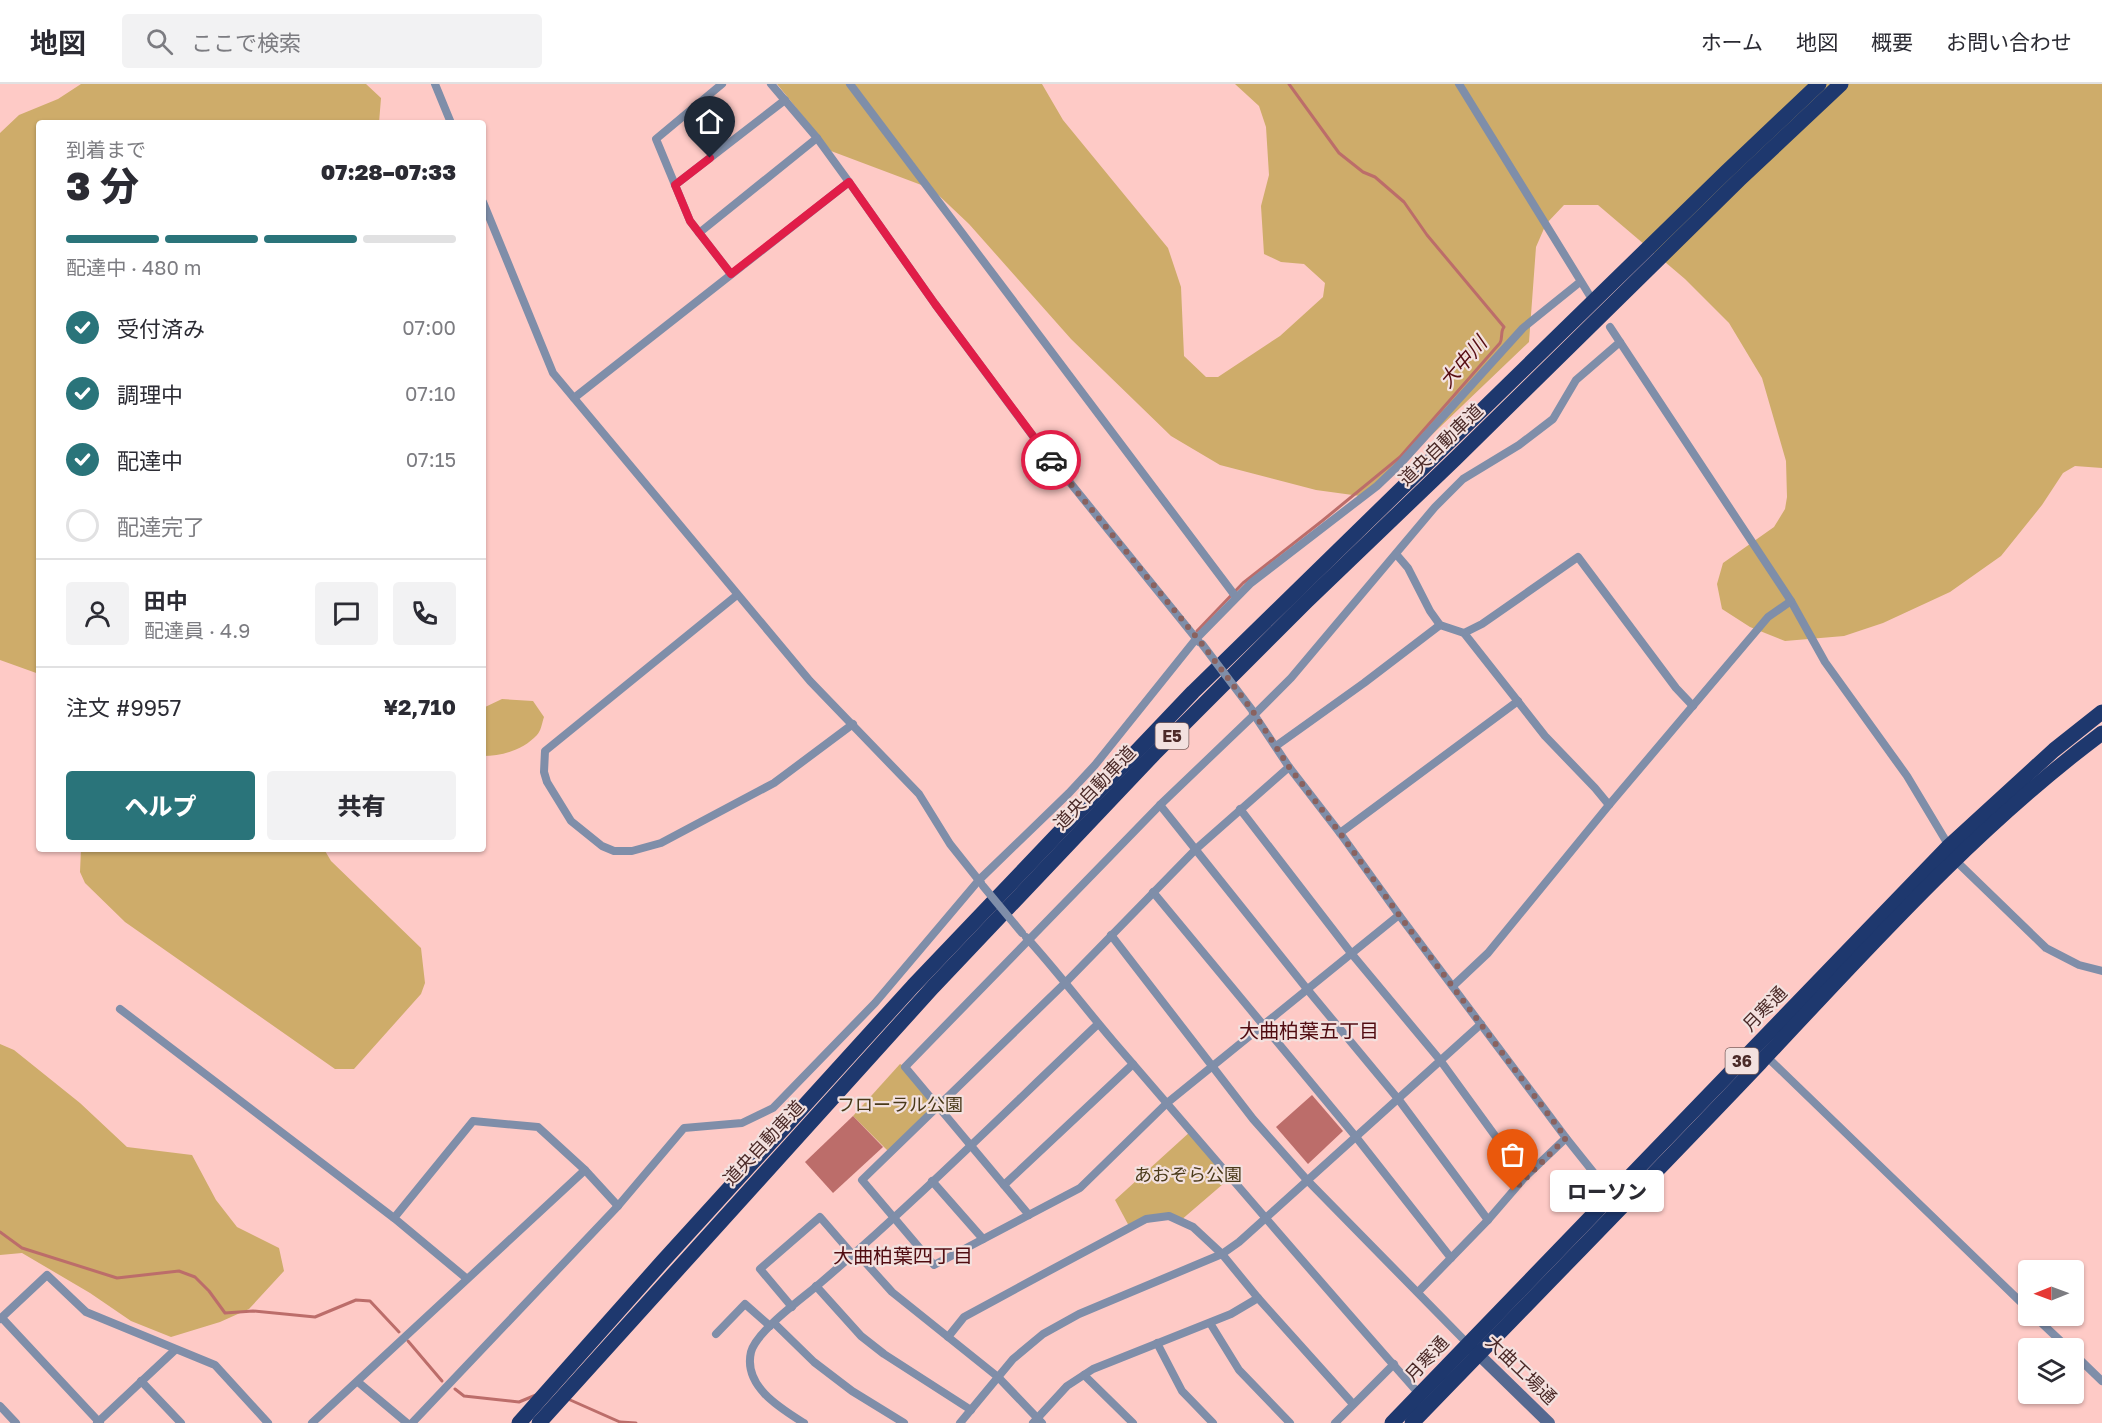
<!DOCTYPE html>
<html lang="ja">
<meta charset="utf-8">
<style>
body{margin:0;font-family:"Golos Text","Noto Sans JP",sans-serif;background:#f2f2f3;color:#2b2b33;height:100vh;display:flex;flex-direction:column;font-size:22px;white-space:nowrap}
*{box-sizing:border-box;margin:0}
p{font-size:20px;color:#7c7c81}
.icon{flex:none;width:33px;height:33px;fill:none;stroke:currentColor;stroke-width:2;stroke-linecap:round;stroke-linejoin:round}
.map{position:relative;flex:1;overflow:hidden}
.details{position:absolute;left:36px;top:36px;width:450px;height:732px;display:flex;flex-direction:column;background:#fff;border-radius:6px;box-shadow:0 2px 4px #0004}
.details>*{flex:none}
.needle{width:39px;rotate:269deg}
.tools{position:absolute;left:2018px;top:1176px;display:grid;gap:12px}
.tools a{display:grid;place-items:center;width:66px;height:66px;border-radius:6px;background:#fff;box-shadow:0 2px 4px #0004;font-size:30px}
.pin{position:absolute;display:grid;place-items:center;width:51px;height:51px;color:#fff;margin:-62px -26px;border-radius:50% 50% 50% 0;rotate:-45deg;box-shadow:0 0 6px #0007}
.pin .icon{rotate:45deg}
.courier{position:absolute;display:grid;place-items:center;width:60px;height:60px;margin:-30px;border:4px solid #e11d48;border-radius:50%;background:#fff;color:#222;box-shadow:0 2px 8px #0007}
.bubble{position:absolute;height:42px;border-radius:6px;background:#fff;box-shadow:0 2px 4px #0004;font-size:20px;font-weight:800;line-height:42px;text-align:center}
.overview em{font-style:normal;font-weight:800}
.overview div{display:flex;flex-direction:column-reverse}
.overview{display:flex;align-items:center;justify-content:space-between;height:102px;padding:0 30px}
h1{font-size:39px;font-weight:800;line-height:45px}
.bar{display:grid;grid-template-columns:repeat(4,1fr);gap:9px 6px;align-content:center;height:72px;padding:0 30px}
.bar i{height:8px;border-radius:4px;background:#e1e1e2}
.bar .selected{background:#2a747a}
.bar p{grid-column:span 4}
.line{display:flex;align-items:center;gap:15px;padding:0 30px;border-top:2px solid #e1e1e2}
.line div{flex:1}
.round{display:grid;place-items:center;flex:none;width:63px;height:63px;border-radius:6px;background:#f2f2f3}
ol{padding:0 30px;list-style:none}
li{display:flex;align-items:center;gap:18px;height:66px}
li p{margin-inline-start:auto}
li .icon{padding:6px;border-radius:50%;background:#2a747a;color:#fff;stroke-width:4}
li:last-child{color:#7c7c81}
li i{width:33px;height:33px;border:3px solid #e1e1e2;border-radius:50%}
.button{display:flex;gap:12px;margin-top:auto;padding:12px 30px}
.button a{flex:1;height:69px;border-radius:6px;background:#2a747a;color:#fff;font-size:24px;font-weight:800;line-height:69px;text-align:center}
.button a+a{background:#f2f2f3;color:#2b2b33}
header{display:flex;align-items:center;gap:36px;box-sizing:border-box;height:84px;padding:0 30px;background:#fff;border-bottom:2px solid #e1e1e2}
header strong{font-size:28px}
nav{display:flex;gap:33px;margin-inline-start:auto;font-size:21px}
.search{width:420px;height:54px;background:#f2f2f3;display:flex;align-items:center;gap:15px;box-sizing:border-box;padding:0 21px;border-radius:6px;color:#7c7c81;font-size:22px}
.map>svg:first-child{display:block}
.green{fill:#ceac6a}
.water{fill:#bc6d6a}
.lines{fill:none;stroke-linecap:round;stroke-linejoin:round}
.stream{stroke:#bc6d6a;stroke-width:3}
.street{stroke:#7f8ea9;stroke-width:8}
.secondary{stroke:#556991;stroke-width:12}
.highway{stroke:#1e386e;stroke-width:15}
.street-bridge{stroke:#7f8ea9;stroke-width:8}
.done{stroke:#8a625f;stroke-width:6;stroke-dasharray:0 10.8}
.route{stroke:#e11d48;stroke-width:8}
.labels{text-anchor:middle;stroke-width:4.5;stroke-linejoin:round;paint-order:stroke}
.shield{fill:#f3e1df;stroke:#7d615f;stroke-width:1.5}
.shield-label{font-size:16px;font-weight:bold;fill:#4b2a28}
.street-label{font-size:18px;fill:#4b2a28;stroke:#f3e1df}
.park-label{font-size:18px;fill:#493919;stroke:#f3e1df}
.water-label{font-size:20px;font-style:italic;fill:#560c12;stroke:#f3e1df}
.neighbourhood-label{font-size:20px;fill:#510c11;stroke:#f3e1df}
</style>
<header>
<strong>地図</strong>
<div class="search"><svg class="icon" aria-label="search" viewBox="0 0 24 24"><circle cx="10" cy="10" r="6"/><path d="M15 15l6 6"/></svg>ここで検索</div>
<nav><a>ホーム</a><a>地図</a><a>概要</a><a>お問い合わせ</a></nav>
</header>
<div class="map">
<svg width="2102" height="1339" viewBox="0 0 2102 1339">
<rect width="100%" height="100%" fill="#fecac6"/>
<!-- green -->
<g class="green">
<path d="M81 0H366L381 14 379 39H39V590L0 576V49L19 31 58 15Z"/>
<path d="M777 0H1042L1063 36 1168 164 1181 203 1184 272 1206 293H1218L1280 252 1323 213 1325 199 1304 180 1281 178 1264 170 1261 122 1269 91 1266 43 1259 22 1235 0H2102V384L2075 382 2063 389 2042 421 2001 472 1950 508 1883 539 1844 552 1785 557 1750 543 1722 525 1717 500 1723 479 1774 443 1785 425 1787 413 1786 377 1762 294 1729 239 1685 195 1598 121H1564L1546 140 1536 163 1529 258 1393 388 1360 412 1316 406 1220 381 1171 352 1071 255 969 140 932 105 831 67Z"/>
<path d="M502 615 533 617 544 633C542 639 541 647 537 651 523 666 502 672 483 672V624Z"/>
<path d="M81 765H324L331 777 421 864 425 899 421 910 354 985H335L125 838 85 799 80 788Z"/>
<path d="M0 960 14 966 80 1019 127 1063 192 1071 216 1116 237 1143 279 1164 284 1187 249 1225 220 1238 171 1253 131 1237 90 1209 22 1169 0 1171Z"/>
<path d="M900 980 905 983 938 1023 890 1069 853 1032Z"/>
<path d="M1191 1047 1230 1094 1180 1137 1169 1132 1130 1144 1115 1116Z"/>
</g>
<!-- water -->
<g class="water">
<path d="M1312 1011 1343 1047 1308 1080 1276 1043Z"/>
<path d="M853 1032 883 1063 833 1109 805 1078Z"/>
</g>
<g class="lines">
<!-- stream -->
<g class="stream">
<path d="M1197 547 1243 499 1322 437 1400 373 1500 259C1503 254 1500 248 1504 243L1427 151 1404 118 1375 93 1363 88 1339 69 1289 0"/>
<path d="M0 1148 22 1164 117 1194 179 1187 195 1193 209 1207 225 1229 253 1227 315 1233 356 1216 370 1217 399 1248"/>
<path d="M408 1257 442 1297"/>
<path d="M455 1305 464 1312 519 1318 536 1311"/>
<path d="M568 1315 620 1338 636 1339"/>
</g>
<!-- street -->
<g class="street">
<path d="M435 0 451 39"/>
<path d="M722 0 656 55 690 137 731 190"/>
<path d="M771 0 817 54 849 98"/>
<path d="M850 0 1236 513"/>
<path d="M1459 0 1590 212"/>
<path d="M675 101 785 16"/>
<path d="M483 118 553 289 810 597 919 710 950 760 981 799"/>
<path d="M699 149 817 54"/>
<path d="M1610 243 1791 517 1825 578 1907 692 1949 762 1955 776 2046 864 2079 881 2102 887"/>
<path d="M574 314 849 98 935 220 1038 359 1199 558"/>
<path d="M1396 470 1408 484 1430 527 1440 541 1464 549 1545 652 1595 704 1609 721"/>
<path d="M737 511 545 667 544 688 547 698 571 737 602 762 614 767H632L661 759 774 699 853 640"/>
<path d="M1464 549 1482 540 1578 473 1676 604 1693 622"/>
<path d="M1253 629 1289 683 1340 749 1399 831 1566 1054 1614 1114"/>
<path d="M1276 662 1364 599 1440 541"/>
<path d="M1289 683 1196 765 1066 898 862 1096 934 1181 1080 1104 1167 1019 1399 831"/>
<path d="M1160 721 1307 905 1399 1016 1488 1136"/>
<path d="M1240 725 1351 869 1440 976 1525 1093"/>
<path d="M1340 749 1518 617"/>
<path d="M1153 808 1356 1053 1451 1174"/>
<path d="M1111 851 1253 1035 1307 1096 1467 1259"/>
<path d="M1026 853C1057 887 1084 923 1114 958 1216 1076 1317 1195 1421 1312"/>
<path d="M1453 902 1488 869 1609 721 1768 533 1791 517"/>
<path d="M120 925 394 1134 466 1194"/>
<path d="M1765 971 2028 1225"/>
<path d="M932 1097 983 1155"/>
<path d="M1004 1101 1133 980"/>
<path d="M1029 1131 905 983 1160 721 1254 631 1291 594 1435 423 1463 395 1519 361 1553 335 1576 296 1620 258"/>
<path d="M394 1134 473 1037 538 1043 585 1086 618 1122"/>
<path d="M856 1168 892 1208 998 1293 1042 1339"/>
<path d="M816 1202 861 1252 884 1270 971 1326"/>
<path d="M1418 1208 1488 1136 1525 1093 1566 1054"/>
<path d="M792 1223 760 1185 820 1133 853 1171"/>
<path d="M2034 1232 2068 1264"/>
<path d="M2 1234 100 1339"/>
<path d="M0 1235 47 1191 86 1228 215 1281 268 1339"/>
<path d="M774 1239 814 1278 852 1307 904 1339"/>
<path d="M1210 1239 1239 1286 1290 1339"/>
<path d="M716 1250 745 1220 770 1242"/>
<path d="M948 1253 964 1233 1047 1188 1146 1135 1169 1132 1193 1143 1222 1170 1258 1214 1353 1320"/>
<path d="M1157 1259 1182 1307 1213 1339"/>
<path d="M2073 1269 2102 1297"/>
<path d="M1084 1291 1133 1339"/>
<path d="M141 1297 181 1339"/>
<path d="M358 1298 407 1339"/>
<path d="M0 1322 16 1339"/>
<path d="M97 1339 175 1266"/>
<path d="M312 1339 585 1086"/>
<path d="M412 1339 618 1122 684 1044 742 1039 773 1024 875 919 979 796 1069 709 1095 681 1196 555 1251 499 1377 402 1400 380 1523 244 1580 198"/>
<path d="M804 1339C780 1324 743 1302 751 1268 756 1248 801 1215 818 1201 915 1118 1006 1027 1098 940"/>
<path d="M960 1339 1013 1275 1043 1250 1079 1230 1222 1170 1239 1158 1481 940"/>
<path d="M1033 1339 1067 1302 1093 1285 1231 1230 1258 1214"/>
<path d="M1335 1339 1394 1280"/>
</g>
<!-- secondary -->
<path class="secondary" d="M1473 1265 1549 1339"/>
<!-- highway -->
<g class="highway">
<path d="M519 1339 662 1178 913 902 1193 608 1725 89 1819 0"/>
<path d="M539 1339 933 903 1154 670 1306 518 1455 375 1740 95 1841 0"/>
<path d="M1392 1339 1949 762 2054 666 2102 628"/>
<path d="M1412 1339C1528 1219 1645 1100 1760 979 1868 864 1975 744 2102 649"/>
</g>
<!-- street-bridge -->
<g class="street-bridge">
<path d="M1202 560 1252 626"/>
<path d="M983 802 1022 849"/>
</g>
</g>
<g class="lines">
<!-- done -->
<path class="done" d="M1051 376 1202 560 1252 626 1289 683 1340 749 1399 831 1566 1054 1513 1107"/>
<!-- route -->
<path class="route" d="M710 74 675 101 690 137 731 190 849 98 935 220 1051 376"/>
</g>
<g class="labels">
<!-- shield labels -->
<g class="shield">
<rect x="1155.5" y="639" width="33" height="26" rx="4.5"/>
<rect x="1725.5" y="964" width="33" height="26" rx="4.5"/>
</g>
<g class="shield-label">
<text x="1172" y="658">E5</text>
<text x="1742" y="983">36</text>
</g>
<!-- street labels -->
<g class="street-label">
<text transform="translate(1441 361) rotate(-44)" y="6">道央自動車道</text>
<text transform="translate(1095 704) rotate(-46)" y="6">道央自動車道</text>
<text transform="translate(1765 925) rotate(-46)" y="6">月寒通</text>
<text transform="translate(764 1059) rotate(-47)" y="6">道央自動車道</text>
<text transform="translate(1427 1275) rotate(-47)" y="6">月寒通</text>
<text transform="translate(1521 1286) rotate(44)" y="6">大曲工場通</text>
</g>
<!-- park labels -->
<g class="park-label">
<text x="900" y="1027">フローラル公園</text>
<text x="1188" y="1097">あおぞら公園</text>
</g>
<!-- water labels -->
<g class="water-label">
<text transform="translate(1463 278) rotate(-49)" y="7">大中川</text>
</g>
<!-- neighbourhood labels -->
<g class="neighbourhood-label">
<text x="1309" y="954">大曲柏葉五丁目</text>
<text x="903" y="1179">大曲柏葉四丁目</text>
</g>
</g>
</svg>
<div class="tools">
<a><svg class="needle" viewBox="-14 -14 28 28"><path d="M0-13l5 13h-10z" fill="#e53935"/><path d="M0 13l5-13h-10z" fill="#7c7c81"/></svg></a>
<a><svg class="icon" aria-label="layers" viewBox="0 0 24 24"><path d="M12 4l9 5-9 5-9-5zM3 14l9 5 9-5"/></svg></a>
</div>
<div class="pin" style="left:1513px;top:1107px;background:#ea580c"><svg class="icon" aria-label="bag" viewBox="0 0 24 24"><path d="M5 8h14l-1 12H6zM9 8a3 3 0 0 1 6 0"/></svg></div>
<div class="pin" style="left:710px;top:74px;background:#1f2937"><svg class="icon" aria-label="home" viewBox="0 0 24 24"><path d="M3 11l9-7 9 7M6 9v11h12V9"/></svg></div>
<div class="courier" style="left:1051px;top:376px"><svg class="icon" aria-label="car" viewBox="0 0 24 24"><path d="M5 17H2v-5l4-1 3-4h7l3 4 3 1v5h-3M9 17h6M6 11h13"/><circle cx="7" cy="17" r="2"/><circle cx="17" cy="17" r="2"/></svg></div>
<div class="bubble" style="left:1550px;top:1086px;width:114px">ローソン</div>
<section class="details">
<div class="overview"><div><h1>3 分</h1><p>到着まで</p></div><em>07:28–07:33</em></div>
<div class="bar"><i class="selected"></i><i class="selected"></i><i class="selected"></i><i></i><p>配達中 · 480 m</p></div>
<ol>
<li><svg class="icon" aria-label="check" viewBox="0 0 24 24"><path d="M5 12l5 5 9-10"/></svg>受付済み<p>07:00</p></li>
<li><svg class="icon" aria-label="check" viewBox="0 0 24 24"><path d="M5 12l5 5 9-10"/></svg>調理中<p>07:10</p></li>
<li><svg class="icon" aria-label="check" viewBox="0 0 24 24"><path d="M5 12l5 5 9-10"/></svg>配達中<p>07:15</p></li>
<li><i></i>配達完了</li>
</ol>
<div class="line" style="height:108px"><a class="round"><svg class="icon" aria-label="person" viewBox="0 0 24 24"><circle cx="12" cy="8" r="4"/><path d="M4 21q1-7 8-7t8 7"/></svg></a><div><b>田中</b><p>配達員 · 4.9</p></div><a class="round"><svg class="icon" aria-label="chat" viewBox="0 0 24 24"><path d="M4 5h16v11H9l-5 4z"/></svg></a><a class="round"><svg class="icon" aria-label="phone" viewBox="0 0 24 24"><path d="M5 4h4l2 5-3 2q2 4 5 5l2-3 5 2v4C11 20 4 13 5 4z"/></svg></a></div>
<div class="line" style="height:78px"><div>注文 #9957</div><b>¥2,710</b></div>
<div class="button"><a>ヘルプ</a><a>共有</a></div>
</section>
</div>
